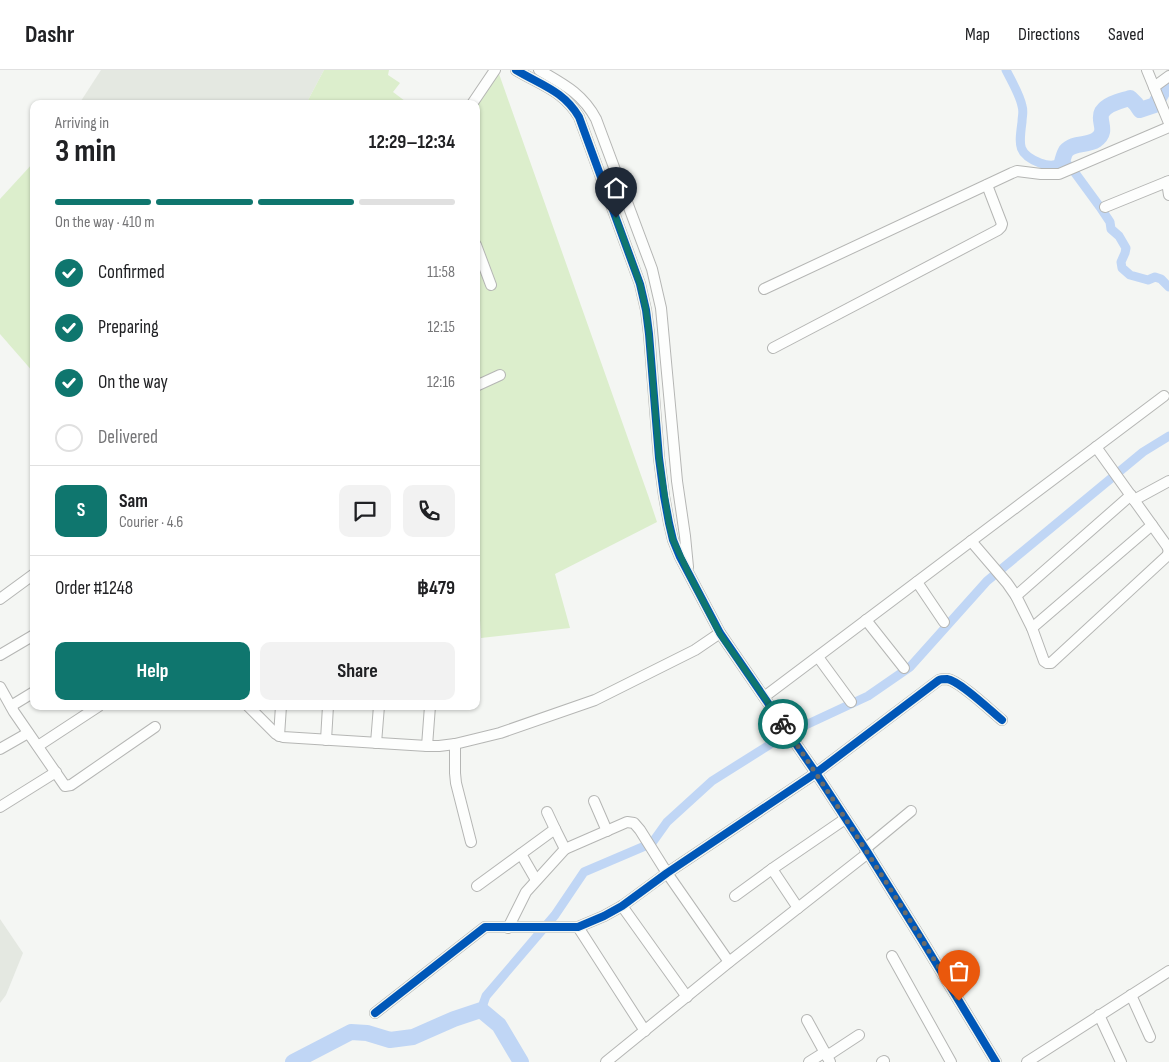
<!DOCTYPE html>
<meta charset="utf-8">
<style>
body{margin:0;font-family:"Sofia Sans Condensed",sans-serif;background:#f2f2f2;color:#202124;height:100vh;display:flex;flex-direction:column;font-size:19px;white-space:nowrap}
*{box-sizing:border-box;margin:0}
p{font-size:16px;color:#757577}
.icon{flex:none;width:28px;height:28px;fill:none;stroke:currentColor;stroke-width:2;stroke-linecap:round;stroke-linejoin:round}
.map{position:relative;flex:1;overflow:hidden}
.sheet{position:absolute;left:30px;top:30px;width:450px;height:610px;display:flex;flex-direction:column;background:#fff;border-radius:10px;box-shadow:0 1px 4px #0004}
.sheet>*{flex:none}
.pin{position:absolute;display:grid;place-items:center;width:42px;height:42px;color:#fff;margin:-51px -21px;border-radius:50% 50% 50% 0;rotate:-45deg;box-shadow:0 0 5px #0007}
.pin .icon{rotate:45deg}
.courier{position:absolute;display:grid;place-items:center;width:50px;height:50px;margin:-25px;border:4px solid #0f766e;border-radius:50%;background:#fff;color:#222;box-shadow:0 1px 6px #0007}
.headline em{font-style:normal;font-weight:700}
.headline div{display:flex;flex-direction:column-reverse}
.headline{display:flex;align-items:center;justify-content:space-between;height:85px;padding:0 25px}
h1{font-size:32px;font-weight:700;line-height:38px}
.bar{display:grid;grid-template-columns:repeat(4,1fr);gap:8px 5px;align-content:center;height:60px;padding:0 25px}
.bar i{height:6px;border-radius:4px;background:#e0e0e0}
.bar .on{background:#0f766e}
.bar p{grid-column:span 4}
.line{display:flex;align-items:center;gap:12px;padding:0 25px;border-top:1px solid #e0e0e0}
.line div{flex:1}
.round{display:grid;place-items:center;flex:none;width:52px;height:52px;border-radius:10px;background:#f2f2f2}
ol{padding:0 25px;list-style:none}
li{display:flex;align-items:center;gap:15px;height:55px}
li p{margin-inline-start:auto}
li .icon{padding:5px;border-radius:50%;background:#0f766e;color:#fff;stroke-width:4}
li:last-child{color:#757577}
li i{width:28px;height:28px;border:2px solid #e0e0e0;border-radius:50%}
.action{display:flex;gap:10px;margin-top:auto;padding:10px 25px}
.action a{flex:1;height:58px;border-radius:10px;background:#0f766e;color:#fff;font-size:20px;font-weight:700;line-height:58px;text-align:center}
.action a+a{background:#f2f2f2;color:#202124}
header{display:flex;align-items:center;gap:30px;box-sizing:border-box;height:70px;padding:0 25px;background:#fff;border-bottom:1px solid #e0e0e0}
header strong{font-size:24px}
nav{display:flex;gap:28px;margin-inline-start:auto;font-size:18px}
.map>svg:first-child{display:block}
.built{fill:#e4e8e1}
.green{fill:#dceecc}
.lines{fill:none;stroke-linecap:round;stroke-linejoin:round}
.canal{stroke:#c0d6f5;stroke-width:9}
.river{stroke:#c0d6f5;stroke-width:16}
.minor-casing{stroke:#b5b6b4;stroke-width:12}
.minor{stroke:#fdfefd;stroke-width:10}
.cycleway-casing{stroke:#f4f7f2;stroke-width:11}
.cycleway{stroke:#0057b8;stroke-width:8}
.done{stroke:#6b6c6a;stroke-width:5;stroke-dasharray:0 9}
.route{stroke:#0f766e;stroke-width:6}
</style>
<header>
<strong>Dashr</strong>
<nav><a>Map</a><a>Directions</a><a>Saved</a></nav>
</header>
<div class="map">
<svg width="1169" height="992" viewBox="0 0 1169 992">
<rect width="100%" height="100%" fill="#f4f6f3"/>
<!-- built -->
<g class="built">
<path d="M101 0H324L306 34H79Z"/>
<path d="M0 849 23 883 6 925 0 933Z"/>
</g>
<!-- green -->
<g class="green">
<path d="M324 0H389L388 5 400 13 393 22 409 34H306Z"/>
<path d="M498 1 648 425 657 452 555 504 570 558 481 568 478 514H476V35Z"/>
<path d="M34 92V303L0 264V129Z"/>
</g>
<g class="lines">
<!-- canal -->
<g class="canal">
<path d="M1006 0C1011 10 1020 25 1022 36 1024 42 1022 46 1022 52 1019 75 1017 84 1040 93 1048 96 1055 97 1062 92L1070 96 1100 137 1110 152 1111 159 1119 166 1126 178 1125 183 1121 192 1122 198 1130 205 1148 210 1155 207 1161 209 1169 217"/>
<path d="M795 660 868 626 910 597 987 511 1143 382 1169 366"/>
<path d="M481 940 486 926 555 845 584 802 652 773 667 752 712 711 785 665"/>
</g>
<!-- river -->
<g class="river">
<path d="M1062 92C1063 89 1064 84 1066 81 1073 72 1087 76 1096 70 1109 61 1097 51 1102 42 1108 33 1121 31 1130 28L1136 34 1140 40 1155 35 1169 10"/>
<path d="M293 992 351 962 367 963 390 970 413 967 454 949 481 940 499 955 521 992"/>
</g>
<!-- minor casing -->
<g class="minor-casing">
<g id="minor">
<path d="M516 0C541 15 564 21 579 47L640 214 646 240 649 264 659 388 664 426 669 453 673 470 680 487 720 563 816 703 868 783 922 870 996 992"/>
<path d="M539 0C563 14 582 23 596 49L652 199 661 238 677 411 685 466 688 497"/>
<path d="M1147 0 1154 17"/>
<path d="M1169 6 1154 17 1169 53"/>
<path d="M472 34 495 0"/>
<path d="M1167 112 1169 125"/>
<path d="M1105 137 1169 111"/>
<path d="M476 175 491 215"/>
<path d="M764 219 1012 103 1017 101 1041 104H1059L1169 57"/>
<path d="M773 278 998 160 1001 157 1002 154 987 115"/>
<path d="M476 316 500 305"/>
<path d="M1096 377 1167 476 1169 481"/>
<path d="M1134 430 1169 411"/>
<path d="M971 471 1007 513 1016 526 1032 558 1044 591 1047 593H1051L1167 486 1169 481"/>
<path d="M917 512 944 552"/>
<path d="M1016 526 1131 425"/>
<path d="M0 529 34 504"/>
<path d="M866 550 904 598"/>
<path d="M1032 558 1152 455"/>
<path d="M0 585 34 565"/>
<path d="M818 587 851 632"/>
<path d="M0 617 14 642 65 716 71 715 155 657"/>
<path d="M764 627 1164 326"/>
<path d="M11 636 34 622"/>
<path d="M248 636 276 664 283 667 427 676H439L455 674 500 663 595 630 695 580 720 563"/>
<path d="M279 666 281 636"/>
<path d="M326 670 328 636"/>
<path d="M376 673 379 636"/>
<path d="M455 674V703L456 713 471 772"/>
<path d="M38 676 99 636"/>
<path d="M427 676 430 636"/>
<path d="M0 679 28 663"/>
<path d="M594 731 607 761"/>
<path d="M0 737 56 702"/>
<path d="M547 742 555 759"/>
<path d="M565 779 627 752 634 753 640 760 667 803 729 892"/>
<path d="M865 779 911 741"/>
<path d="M521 784 536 810"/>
<path d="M772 799 798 838"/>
<path d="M477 816 555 759 565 779 526 822 508 858"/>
<path d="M735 826 772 799 845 749"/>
<path d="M622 836 687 927"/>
<path d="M578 857 645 961"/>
<path d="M892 886 951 992"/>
<path d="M1131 925 1150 967"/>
<path d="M375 943 485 857H578L604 846 622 836 667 803 816 703 939 610C941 609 944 609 947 609 960 611 991 641 1002 650"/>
<path d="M1099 945 1121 992"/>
<path d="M807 950 830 992"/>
<path d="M827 986 859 965"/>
<path d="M606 992 729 892 868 783"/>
<path d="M809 992 825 982"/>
<path d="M882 992 884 991"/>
<path d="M1027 992 1169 901"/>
</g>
</g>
<!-- minor -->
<use href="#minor" class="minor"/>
<!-- cycleway casing -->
<g class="cycleway-casing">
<g id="cycleway">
<path d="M516 0C541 15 564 21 579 47L640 214 646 240 649 264 659 388 664 426 669 453 673 470 680 487 720 563 816 703 868 783 922 870 996 992"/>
<path d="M375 943 485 857H578L604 846 622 836 667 803 816 703 939 610C941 609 944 609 947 609 960 611 991 641 1002 650"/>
</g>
</g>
<!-- cycleway -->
<use href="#cycleway" class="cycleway"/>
</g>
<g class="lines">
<!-- done -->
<path class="done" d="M783 654C844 745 903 837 959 931"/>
<!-- route -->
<path class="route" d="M616 148 640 214 646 240 649 264 659 388 669 454 673 470 689 504 720 564 783 654"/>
</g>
</svg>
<div class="pin" style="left:959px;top:931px;background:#ea580c"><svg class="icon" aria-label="bag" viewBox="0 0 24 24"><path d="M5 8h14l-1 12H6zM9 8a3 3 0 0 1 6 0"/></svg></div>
<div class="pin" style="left:616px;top:148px;background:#1f2937"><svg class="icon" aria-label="home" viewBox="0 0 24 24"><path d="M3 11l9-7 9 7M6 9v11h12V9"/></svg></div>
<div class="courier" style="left:783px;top:654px"><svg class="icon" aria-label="bike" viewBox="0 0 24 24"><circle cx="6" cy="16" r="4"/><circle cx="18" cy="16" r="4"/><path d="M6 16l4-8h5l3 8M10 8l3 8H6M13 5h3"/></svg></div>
<section class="sheet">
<div class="headline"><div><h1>3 min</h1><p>Arriving in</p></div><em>12:29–12:34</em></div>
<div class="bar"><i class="on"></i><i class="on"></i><i class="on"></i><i></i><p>On the way · 410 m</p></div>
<ol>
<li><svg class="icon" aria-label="check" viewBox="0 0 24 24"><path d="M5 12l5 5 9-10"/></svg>Confirmed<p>11:58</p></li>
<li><svg class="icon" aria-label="check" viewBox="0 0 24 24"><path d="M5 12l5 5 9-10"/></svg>Preparing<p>12:15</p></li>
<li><svg class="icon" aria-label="check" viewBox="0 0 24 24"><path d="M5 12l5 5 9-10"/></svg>On the way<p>12:16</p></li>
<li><i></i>Delivered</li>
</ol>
<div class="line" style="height:90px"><b class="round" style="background:#0f766e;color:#fff">S</b><div><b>Sam</b><p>Courier · 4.6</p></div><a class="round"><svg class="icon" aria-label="chat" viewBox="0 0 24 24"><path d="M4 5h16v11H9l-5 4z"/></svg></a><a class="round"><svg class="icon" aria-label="phone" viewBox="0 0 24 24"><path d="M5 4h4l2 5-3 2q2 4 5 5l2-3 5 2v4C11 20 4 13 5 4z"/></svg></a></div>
<div class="line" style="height:65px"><div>Order #1248</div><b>฿479</b></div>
<div class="action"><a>Help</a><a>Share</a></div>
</section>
</div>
